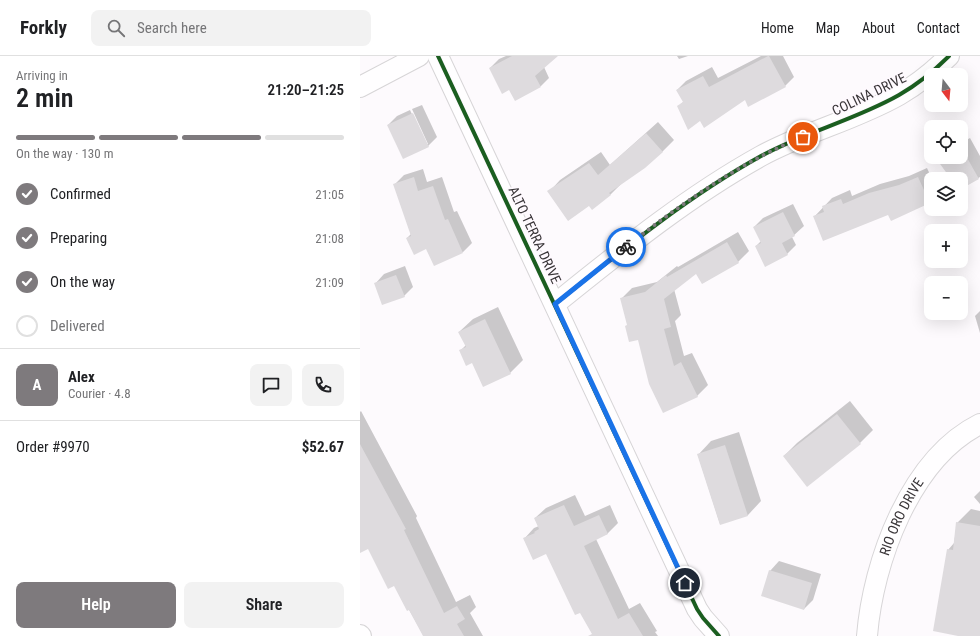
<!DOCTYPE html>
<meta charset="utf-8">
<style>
body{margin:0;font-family:"Roboto Condensed",sans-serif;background:#f2f2f2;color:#202124;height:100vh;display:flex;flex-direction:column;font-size:15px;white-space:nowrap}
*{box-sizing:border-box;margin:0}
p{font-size:13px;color:#757577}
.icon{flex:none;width:22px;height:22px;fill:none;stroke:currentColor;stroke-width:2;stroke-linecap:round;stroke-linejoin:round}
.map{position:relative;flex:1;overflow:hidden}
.drawer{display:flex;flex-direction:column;background:#fff;width:360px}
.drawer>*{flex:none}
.needle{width:26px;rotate:164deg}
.buttons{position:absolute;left:564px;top:12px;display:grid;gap:8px}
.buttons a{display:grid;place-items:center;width:44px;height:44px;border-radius:8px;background:#fff;box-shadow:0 4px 16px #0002;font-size:20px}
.pin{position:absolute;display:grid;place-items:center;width:34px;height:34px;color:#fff;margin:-17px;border:2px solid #fff;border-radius:50%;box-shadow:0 1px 4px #0007}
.courier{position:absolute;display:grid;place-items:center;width:40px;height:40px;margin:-20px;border:3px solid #1a73e8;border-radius:50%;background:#fff;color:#222;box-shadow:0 1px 5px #0007}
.summary em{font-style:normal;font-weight:600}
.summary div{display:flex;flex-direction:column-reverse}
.summary{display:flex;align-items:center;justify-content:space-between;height:68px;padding:0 16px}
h1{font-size:26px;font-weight:600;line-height:30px}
.bar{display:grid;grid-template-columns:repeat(4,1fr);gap:6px 4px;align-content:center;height:48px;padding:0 16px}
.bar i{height:5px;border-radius:3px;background:#e0e0e0}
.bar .selected{background:#7e7a7d}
.bar p{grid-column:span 4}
.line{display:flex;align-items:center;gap:10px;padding:0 16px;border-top:1px solid #e0e0e0}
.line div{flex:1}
.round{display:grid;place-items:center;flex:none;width:42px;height:42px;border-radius:8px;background:#f2f2f2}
ol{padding:0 16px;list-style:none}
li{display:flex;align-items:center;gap:12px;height:44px}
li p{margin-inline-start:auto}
li .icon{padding:4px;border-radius:50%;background:#7e7a7d;color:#fff;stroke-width:4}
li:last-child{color:#757577}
li i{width:22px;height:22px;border:2px solid #e0e0e0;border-radius:50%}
.action{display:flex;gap:8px;margin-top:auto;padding:8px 16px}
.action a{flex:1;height:46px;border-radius:8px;background:#7e7a7d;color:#fff;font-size:16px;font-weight:600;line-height:46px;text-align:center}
.action a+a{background:#f2f2f2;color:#202124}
header{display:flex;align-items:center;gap:24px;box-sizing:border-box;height:56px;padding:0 20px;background:#fff;border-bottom:1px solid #e0e0e0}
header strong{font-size:19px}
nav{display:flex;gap:22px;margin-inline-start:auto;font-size:14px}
.search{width:280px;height:36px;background:#f2f2f2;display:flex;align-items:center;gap:10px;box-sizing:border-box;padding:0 14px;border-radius:8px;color:#757577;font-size:15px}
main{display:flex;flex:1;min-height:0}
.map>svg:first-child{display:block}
.shadow{fill:#0003}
.building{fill:#dedbde}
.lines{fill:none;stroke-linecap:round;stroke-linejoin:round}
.street-casing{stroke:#d7d5d7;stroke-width:22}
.street{stroke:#fffeff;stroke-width:20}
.cycleway-casing{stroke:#fef9fe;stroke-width:6}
.cycleway{stroke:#1b5e20;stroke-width:4}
.done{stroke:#7e7a7d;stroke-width:4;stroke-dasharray:0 7.2}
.route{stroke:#1a73e8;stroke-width:5}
.labels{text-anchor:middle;stroke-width:3.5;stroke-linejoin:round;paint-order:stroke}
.street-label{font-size:14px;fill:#393538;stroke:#fef9fe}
</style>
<header>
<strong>Forkly</strong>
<div class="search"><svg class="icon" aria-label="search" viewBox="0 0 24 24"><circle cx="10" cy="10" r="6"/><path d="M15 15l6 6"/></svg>Search here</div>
<nav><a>Home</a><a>Map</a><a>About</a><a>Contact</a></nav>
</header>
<main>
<section class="drawer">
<div class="summary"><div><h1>2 min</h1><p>Arriving in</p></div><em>21:20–21:25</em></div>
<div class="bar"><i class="selected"></i><i class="selected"></i><i class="selected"></i><i></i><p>On the way · 130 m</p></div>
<ol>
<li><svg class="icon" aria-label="check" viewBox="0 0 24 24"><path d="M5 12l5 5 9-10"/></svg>Confirmed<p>21:05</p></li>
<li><svg class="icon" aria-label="check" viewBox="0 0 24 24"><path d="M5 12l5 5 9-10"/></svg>Preparing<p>21:08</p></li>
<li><svg class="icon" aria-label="check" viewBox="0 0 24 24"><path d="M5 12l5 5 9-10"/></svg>On the way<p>21:09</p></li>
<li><i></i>Delivered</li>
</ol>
<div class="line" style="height:72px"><b class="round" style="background:#7e7a7d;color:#fff">A</b><div><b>Alex</b><p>Courier · 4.8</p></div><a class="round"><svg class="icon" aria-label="chat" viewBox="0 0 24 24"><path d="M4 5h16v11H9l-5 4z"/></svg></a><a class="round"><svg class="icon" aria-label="phone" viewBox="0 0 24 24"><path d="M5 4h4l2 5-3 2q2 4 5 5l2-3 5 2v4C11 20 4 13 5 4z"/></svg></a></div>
<div class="line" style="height:52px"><div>Order #9970</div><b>$52.67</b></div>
<div class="action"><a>Help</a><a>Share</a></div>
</section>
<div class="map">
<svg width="620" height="580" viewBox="0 0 620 580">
<rect width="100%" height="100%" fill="#fdfafd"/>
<!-- shadow -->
<g class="shadow">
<path d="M146 0H197L184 11 189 22 181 30 150 33 130 12 139 3Z"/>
<path d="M317 0H328L319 3Z"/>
<path d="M401 0H423L434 21 425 30 385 43 340 64 319 50 324 45 317 34 326 25 352 11 358 22Z"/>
<path d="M62 49 77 81 68 90 28 69 37 60 50 54 66 88H68L52 53Z"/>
<path d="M298 66 314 84 302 96 262 127 250 139 229 148 189 136 200 124 241 96 250 109Z"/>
<path d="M601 82 603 86 610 82 620 100V121L601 132V123H593L581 101H601Z"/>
<path d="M567 112 572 123 571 145 569 146 528 158 454 161 472 142 490 134 492 140 520 128 549 120Z"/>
<path d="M63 113 67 126 82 121 94 156 97 155 112 187 103 196 67 192 47 182 51 178 35 128 44 119Z"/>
<path d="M433 148 444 170 432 181 436 189 427 198 396 190 401 185 394 171 403 162Z"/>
<path d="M378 176 389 195 378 206 343 227 336 216 314 233 321 259 315 265 324 300 332 297 348 329 337 340 279 283 268 268 261 243 272 232 297 226 317 210 318 211Z"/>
<path d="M45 210 53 231 44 240 15 228 24 218Z"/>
<path d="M138 251 163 304 150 317 100 295 106 289 99 276 113 263Z"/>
<path d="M620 255V277L615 260Z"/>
<path d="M490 345 513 374 500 387 447 429 424 400 437 387Z"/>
<path d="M1 355 57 460 56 462 96 546 110 539 116 551 110 557 123 580H64L35 529 9 491 0 488V356Z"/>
<path d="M379 376 401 445 388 459 360 468 338 399 351 385Z"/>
<path d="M620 435V448L614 441Z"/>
<path d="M215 439 225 460 250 449 258 467 247 478 236 483 269 553 280 547 297 575 295 576 298 580H234L187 497 164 483 174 472 179 470 175 462 186 452Z"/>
<path d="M611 453 620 455V580H603L588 494 594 487 597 467Z"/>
<path d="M419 505 461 518 453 544 444 553 410 515Z"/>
</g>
<!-- building -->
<g class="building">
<path d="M152 0H198L175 20 181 31 155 45 149 34 142 38 129 12Z"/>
<path d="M408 0H409L426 31 388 51 385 44 344 72 340 65 328 74 317 50 323 46 316 34 343 20 349 31Z"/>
<path d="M53 57 69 91 43 103 27 69Z"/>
<path d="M286 77 303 96 285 112 249 137 251 139 232 154 229 150 208 165 187 135 229 107 238 119Z"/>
<path d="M601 91 619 123 601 133V123H591L575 101H601Z"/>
<path d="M54 121 58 135 73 130 85 164 88 163 103 197 74 210 66 193 54 199 46 182 51 180 33 128Z"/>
<path d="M558 121 570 147 531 165 528 159 463 185 453 160 464 156 462 150 481 143 483 148 509 137 539 129Z"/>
<path d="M423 156 435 180 422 187 428 199 405 211 395 190 401 187 393 171Z"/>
<path d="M367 186 379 207 342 228 336 218 304 243 311 271 304 273 314 310 321 306 338 341 303 357 289 328 278 284 269 286 265 270 267 269 260 242 285 236 306 219 307 221Z"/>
<path d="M36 219 45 241 22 249 14 227Z"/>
<path d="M125 263 151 318 123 331 112 307 106 310 99 294 106 291 98 276Z"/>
<path d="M477 358 501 388 447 431 423 400Z"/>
<path d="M0 388 46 473 44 474 84 557 97 550 105 563 97 568 104 580H63L49 554 47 555 34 530 28 533 8 493 0 497Z"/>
<path d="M365 389 388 460 360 469 337 398Z"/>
<path d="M204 449 214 470 239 459 248 478 224 490 258 563 269 557 283 580H228L232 578 220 557 215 559 186 498 173 504 163 482 175 477 174 476 179 473 174 462Z"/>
<path d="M596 466 620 470V580H598L573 575 587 493 593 494Z"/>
<path d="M409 514 452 527 444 554 401 540Z"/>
</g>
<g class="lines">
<!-- street casing -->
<g class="street-casing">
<g id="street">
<path d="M78 0 337 553 343 562 359 580"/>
<path d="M0 31 59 0"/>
<path d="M195 248C261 195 327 141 401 100 445 76 495 64 539 39 558 28 574 15 589 0"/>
<path d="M0 579 1 580"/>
<path id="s1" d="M507 580C513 506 550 403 620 368"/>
</g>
</g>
<!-- street -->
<use href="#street" class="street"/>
<!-- cycleway casing -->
<g class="cycleway-casing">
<g id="cycleway">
<path d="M78 0 337 553 343 562 359 580"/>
<path d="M195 248C261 195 327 141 401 100 445 76 495 64 539 39 558 28 574 15 589 0"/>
</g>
</g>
<!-- cycleway -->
<use href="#cycleway" class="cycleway"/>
</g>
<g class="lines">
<!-- done -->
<path class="done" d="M266 191C318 150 382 105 443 81"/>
<!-- route -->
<path class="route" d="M266 191 195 248 325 527"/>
</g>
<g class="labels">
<!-- street labels -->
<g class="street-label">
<text transform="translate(509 38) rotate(-26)" y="5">COLINA DRIVE</text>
<text transform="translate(175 179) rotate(65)" y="5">ALTO TERRA DRIVE</text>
<text dy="5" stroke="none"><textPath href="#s1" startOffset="125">RIO ORO DRIVE</textPath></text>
</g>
</g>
</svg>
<div class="buttons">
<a><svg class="needle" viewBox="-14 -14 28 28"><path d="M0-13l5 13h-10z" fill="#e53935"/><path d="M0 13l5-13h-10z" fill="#757577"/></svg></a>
<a><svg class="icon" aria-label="locate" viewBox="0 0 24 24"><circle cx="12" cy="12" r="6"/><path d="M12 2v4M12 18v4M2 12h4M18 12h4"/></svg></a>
<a><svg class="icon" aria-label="layers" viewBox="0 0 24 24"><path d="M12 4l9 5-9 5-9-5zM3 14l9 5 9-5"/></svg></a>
<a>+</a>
<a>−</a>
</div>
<div class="pin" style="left:443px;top:81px;background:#ea580c"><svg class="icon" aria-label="bag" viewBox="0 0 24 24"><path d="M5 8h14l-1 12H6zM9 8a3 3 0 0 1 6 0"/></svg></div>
<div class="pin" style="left:325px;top:527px;background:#1f2937"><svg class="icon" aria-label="home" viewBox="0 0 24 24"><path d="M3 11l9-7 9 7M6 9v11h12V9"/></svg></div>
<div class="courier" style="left:266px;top:191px"><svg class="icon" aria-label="bike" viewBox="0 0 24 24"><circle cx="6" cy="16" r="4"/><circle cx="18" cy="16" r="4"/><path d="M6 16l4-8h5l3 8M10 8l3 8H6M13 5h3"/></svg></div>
</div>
</main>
